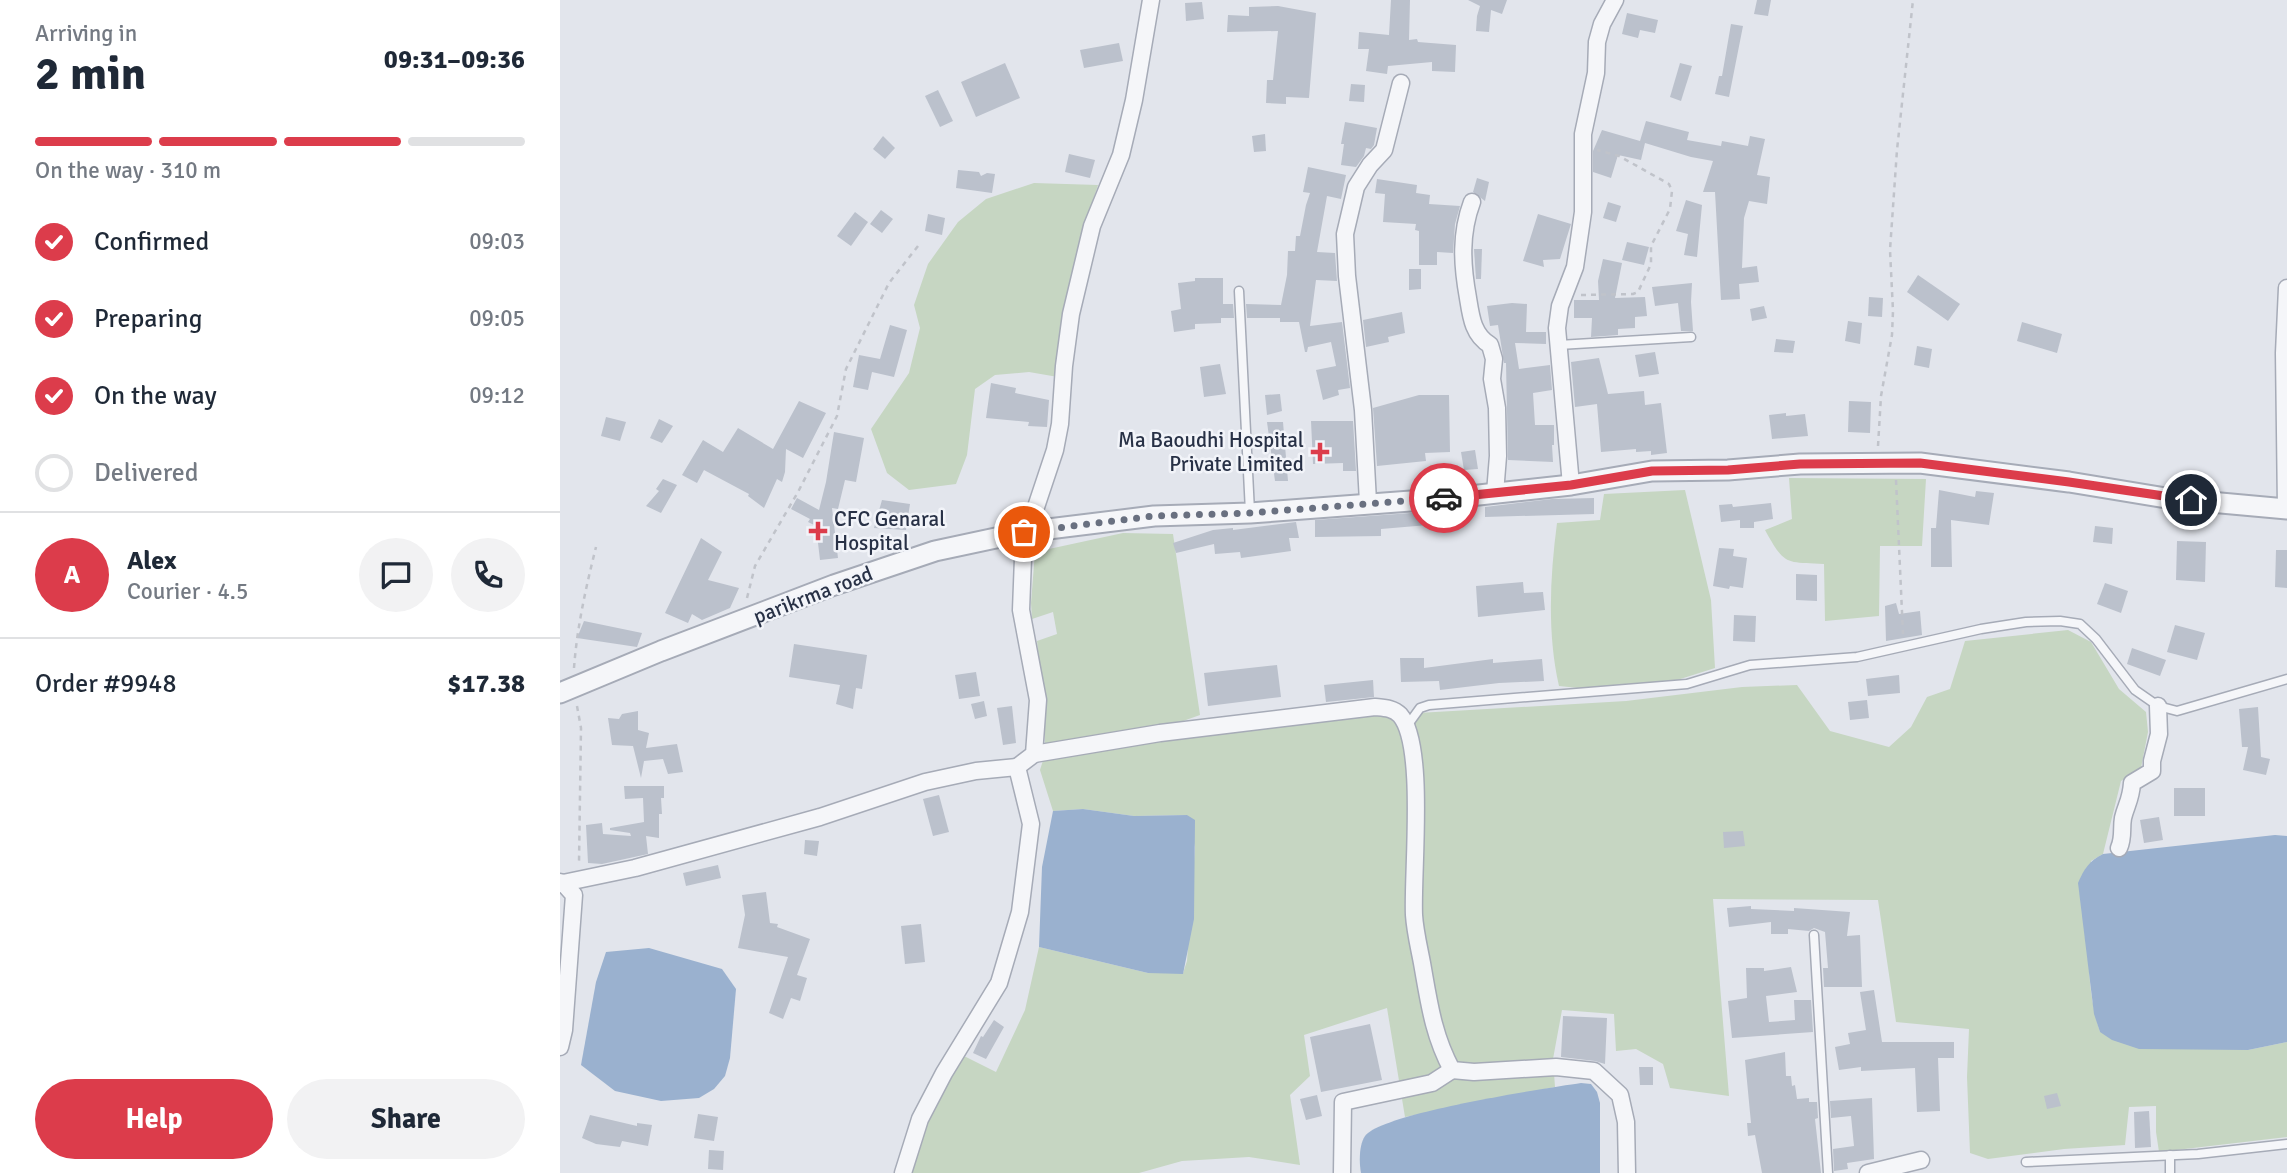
<!DOCTYPE html>
<meta charset="utf-8">
<style>
body{margin:0;font-family:Signika,sans-serif;background:#f2f2f3;color:#1f2937;height:100vh;display:flex;flex-direction:column;font-size:26px;white-space:nowrap}
*{box-sizing:border-box;margin:0}
p{font-size:23px;color:#747a83}
.icon{flex:none;width:38px;height:38px;fill:none;stroke:currentColor;stroke-width:2;stroke-linecap:round;stroke-linejoin:round}
.map{position:relative;flex:1;overflow:hidden}
.details{display:flex;flex-direction:column;background:#fff;width:560px}
.details>*{flex:none}
.pin{position:absolute;display:grid;place-items:center;width:60px;height:60px;color:#fff;margin:-30px;border:4px solid #fff;border-radius:50%;box-shadow:0 2px 7px #0007}
.courier{position:absolute;display:grid;place-items:center;width:70px;height:70px;margin:-35px;border:5px solid #dc3c4b;border-radius:50%;background:#fff;color:#222;box-shadow:0 2px 9px #0007}
.overview em{font-style:normal;font-weight:700}
.overview div{display:flex;flex-direction:column-reverse}
.overview{display:flex;align-items:center;justify-content:space-between;height:119px;padding:0 35px}
h1{font-size:46px;font-weight:700;line-height:52px}
.bar{display:grid;grid-template-columns:repeat(4,1fr);gap:10px 7px;align-content:center;height:84px;padding:0 35px}
.bar i{height:9px;border-radius:5px;background:#e0e1e3}
.bar .active{background:#dc3c4b}
.bar p{grid-column:span 4}
.line{display:flex;align-items:center;gap:18px;padding:0 35px;border-top:2px solid #e0e1e3}
.line div{flex:1}
.round{display:grid;place-items:center;flex:none;width:74px;height:74px;border-radius:37px;background:#f2f2f3}
ol{padding:0 35px;list-style:none}
li{display:flex;align-items:center;gap:21px;height:77px}
li p{margin-inline-start:auto}
li .icon{padding:7px;border-radius:50%;background:#dc3c4b;color:#fff;stroke-width:4}
li:last-child{color:#747a83}
li i{width:38px;height:38px;border:4px solid #e0e1e3;border-radius:50%}
.button{display:flex;gap:14px;margin-top:auto;padding:14px 35px}
.button a{flex:1;height:80px;border-radius:42px;background:#dc3c4b;color:#fff;font-size:28px;font-weight:700;line-height:80px;text-align:center}
.button a+a{background:#f2f2f3;color:#1f2937}
main{display:flex;flex:1;min-height:0}
.map>svg:first-child{display:block}
.green{fill:#c6d6c2}
.water{fill:#9ab1cf}
.building{fill:#bbc1cc}
.lines{fill:none;stroke-linecap:round;stroke-linejoin:round}
.service-casing{stroke:#a6abb7;stroke-width:11}
.minor-casing{stroke:#a6abb7;stroke-width:19}
.tertiary-casing{stroke:#a6abb7;stroke-width:23}
.path{stroke:#c0c3ca;stroke-width:2.5;stroke-dasharray:5 5;stroke-linecap:butt}
.service{stroke:#f5f6f9;stroke-width:8}
.minor{stroke:#f5f6f9;stroke-width:16}
.tertiary{stroke:#f5f6f9;stroke-width:19}
.done{stroke:#697080;stroke-width:7;stroke-dasharray:0 12.6}
.route{stroke:#dc3c4b;stroke-width:9}
.poi-dot{fill:#dc3c4b;stroke:#f2f4f9;stroke-width:2.5}
.labels{text-anchor:middle;stroke-width:5;stroke-linejoin:round;paint-order:stroke}
.poi-label{font-size:21px;fill:#283146;stroke:#f2f4f9;text-anchor:end}
.street-label{font-size:21px;fill:#283146;stroke:#f2f4f9}
</style>
<main>
<section class="details">
<div class="overview"><div><h1>2 min</h1><p>Arriving in</p></div><em>09:31–09:36</em></div>
<div class="bar"><i class="active"></i><i class="active"></i><i class="active"></i><i></i><p>On the way · 310 m</p></div>
<ol>
<li><svg class="icon" aria-label="check" viewBox="0 0 24 24"><path d="M5 12l5 5 9-10"/></svg>Confirmed<p>09:03</p></li>
<li><svg class="icon" aria-label="check" viewBox="0 0 24 24"><path d="M5 12l5 5 9-10"/></svg>Preparing<p>09:05</p></li>
<li><svg class="icon" aria-label="check" viewBox="0 0 24 24"><path d="M5 12l5 5 9-10"/></svg>On the way<p>09:12</p></li>
<li><i></i>Delivered</li>
</ol>
<div class="line" style="height:126px"><b class="round" style="background:#dc3c4b;color:#fff">A</b><div><b>Alex</b><p>Courier · 4.5</p></div><a class="round"><svg class="icon" aria-label="chat" viewBox="0 0 24 24"><path d="M4 5h16v11H9l-5 4z"/></svg></a><a class="round"><svg class="icon" aria-label="phone" viewBox="0 0 24 24"><path d="M5 4h4l2 5-3 2q2 4 5 5l2-3 5 2v4C11 20 4 13 5 4z"/></svg></a></div>
<div class="line" style="height:91px"><div>Order #9948</div><b>$17.38</b></div>
<div class="button"><a>Help</a><a>Share</a></div>
</section>
<div class="map">
<svg width="1727" height="1173" viewBox="0 0 1727 1173">
<rect width="100%" height="100%" fill="#e2e5ec"/>
<!-- green -->
<g class="green">
<path d="M474 183 538 185 523 230 498 377 469 372 435 375 415 389 407 455 396 484 349 490 327 473 311 429 349 373 360 328 354 305 368 264 398 222 426 199Z"/>
<path d="M1229 478 1366 479 1362 546H1320L1319 616 1265 621 1264 564C1225 562 1225 566 1205 530L1232 519Z"/>
<path d="M1125 490 1151 600 1155 668 1092 688 1048 691 999 686C987 633 990 577 997 523L1040 520 1044 494Z"/>
<path d="M563 533 613 534 640 715 612 725 485 747 484 713 477 641 497 634 493 612 472 619 471 603 475 552Z"/>
<path d="M1508 630 1531 642 1559 689 1586 712 1588 732 1581 768 1561 781 1543 854 1531 861C1530 917 1522 977 1540 1032L1688 1050 1727 1042V1137L1599 1152 1596 1132V1106L1569 1107 1565 1145 1504 1149 1428 1159 1410 1153 1407 1077 1409 1029 1336 1022 1318 900 1153 899 1169 1096 1110 1088 1103 1064 1076 1049 1056 1051 1054 1014 1002 1010 993 1059 995 1087 845 1117 827 1008 744 1035 750 1076 730 1095 740 1165 689 1157 622 1161 579 1173H347L365 1125 400 1054 436 1072 465 1010 479 947 588 973H623L627 961 635 847 627 815 574 816 523 809 493 811 480 770 485 754 806 716 1066 701 1182 687 1237 685 1270 731 1329 747 1351 727 1367 697 1390 689 1405 641Z"/>
</g>
<!-- water -->
<g class="water">
<path d="M523 809 574 816 627 815 635 820 634 919 623 974 588 973 479 947 482 867 493 811Z"/>
<path d="M1715 835 1727 836V1042L1688 1050 1579 1049 1552 1040 1540 1032 1534 1014 1518 883C1524 869 1529 861 1543 854Z"/>
<path d="M89 948 162 969 176 989 170 1058 165 1076 154 1089 139 1098 101 1101 55 1091 21 1065 36 982 46 952Z"/>
<path d="M1021 1083 1031 1084 1037 1092 1040 1103V1173H801C799 1162 799 1145 805 1136 821 1113 987 1088 1021 1083Z"/>
</g>
<!-- building -->
<g class="building">
<path d="M831 0H850L849 40 857 39 858 42 896 45 895 72 872 71V62L828 66 827 74 806 71 809 49H798L799 32 829 35Z"/>
<path d="M908 0H947L942 14 931 10 929 32 916 31 917 16 920 6Z"/>
<path d="M1197 0H1211L1208 16 1194 14Z"/>
<path d="M642 2 644 19 626 21 625 3Z"/>
<path d="M718 6 756 13 749 98 726 97V104L706 103 707 80H713L718 31 667 32 668 15 689 16V7Z"/>
<path d="M1067 13 1098 20 1095 33 1080 30 1078 38 1062 34Z"/>
<path d="M1171 24 1183 26 1169 97 1155 94 1159 76H1162Z"/>
<path d="M559 43 563 61 524 68 520 50Z"/>
<path d="M445 63 460 98 416 117 401 82Z"/>
<path d="M1120 63 1132 66 1121 101 1110 97Z"/>
<path d="M791 84 805 85 804 102 789 101Z"/>
<path d="M378 90 393 121 380 127 365 96Z"/>
<path d="M1086 121 1129 132 1127 140 1161 146 1162 141 1188 146 1190 136 1205 139 1197 175 1210 177 1207 204 1189 201 1184 218 1182 268 1197 266 1199 282 1179 284 1180 299 1161 300 1155 192H1143L1153 161 1131 157 1085 143 1081 160 1058 155 1051 178 1033 172V151L1042 130 1080 141Z"/>
<path d="M785 122 817 128 814 145 811 149 806 148 804 156 796 167 781 165 784 144H781Z"/>
<path d="M705 134 706 151 694 152 692 136Z"/>
<path d="M323 136 335 148 325 159 313 149Z"/>
<path d="M509 154 535 160 530 178 505 172Z"/>
<path d="M748 167 786 175 781 199 767 196 757 252 775 253 777 281 756 280 750 326 782 322 790 388 778 390 779 395 763 400 756 370 776 366 771 342 748 347 747 352H745L739 322H720V318H687L686 304 721 305 727 275 728 251H735L736 236H740L746 205 750 193 743 192Z"/>
<path d="M398 170 419 172 421 176 427 173 435 174 432 193 396 188Z"/>
<path d="M917 178 929 182 925 201 913 192Z"/>
<path d="M817 179 857 185 856 193 870 195 869 204 900 206 895 224 893 253 877 252V265H859V231L855 230 856 224 823 222 825 194 815 193Z"/>
<path d="M1126 200 1142 205 1137 257 1124 255 1128 234 1116 231Z"/>
<path d="M1048 202 1061 206 1056 222 1043 218Z"/>
<path d="M321 210 333 219 322 233 310 224Z"/>
<path d="M295 212 308 222 291 246 277 236Z"/>
<path d="M368 214 385 218 382 235 365 231Z"/>
<path d="M978 214 1011 224 1000 259 983 260 984 267 963 261Z"/>
<path d="M1067 242 1089 247 1084 265 1062 260Z"/>
<path d="M914 249H922L921 279H916Z"/>
<path d="M1043 259 1062 263 1055 298 1085 297 1087 316 1075 317V328L1058 329V335L1031 337 1032 318H1014V300H1039L1038 281Z"/>
<path d="M849 269H861V289L849 290Z"/>
<path d="M1358 275 1400 304 1388 321 1347 292Z"/>
<path d="M635 278H663V304H673L674 318H661V323L635 324V329L614 332 611 311 621 309 618 283 635 281Z"/>
<path d="M1132 283 1131 302 1133 331H1121L1118 303 1095 306 1092 287Z"/>
<path d="M1309 297 1323 298 1322 317 1308 316Z"/>
<path d="M952 303 967 304 966 332H986V344L955 343 959 369 990 365 992 390 973 393 975 425H994V445H992L993 462 948 460 946 363H944L938 325 930 326 927 306Z"/>
<path d="M1204 306 1207 318 1192 321 1190 309Z"/>
<path d="M842 312 845 333 828 337 829 342 806 347 803 320Z"/>
<path d="M1288 321 1302 323 1300 344 1285 341Z"/>
<path d="M1462 322 1502 334 1497 353 1457 341Z"/>
<path d="M330 325 347 330 334 377 312 372 308 390 293 387 299 355 320 359Z"/>
<path d="M1216 339 1235 341 1233 353 1214 352Z"/>
<path d="M1357 346 1372 349 1369 368 1354 365Z"/>
<path d="M1095 352 1099 374 1079 377 1075 355Z"/>
<path d="M1039 358 1048 394 1084 391 1085 405 1101 403 1107 453 1091 455V451L1076 452V449L1041 452 1037 404 1015 407 1011 362Z"/>
<path d="M660 364 666 394 644 397 640 367Z"/>
<path d="M431 383 456 388 455 393 489 400 487 427 468 426 469 422 426 418Z"/>
<path d="M720 394 722 411 707 415 705 395Z"/>
<path d="M859 395H889L890 452 865 453 866 461 817 466 813 408Z"/>
<path d="M239 401 266 413 243 458 226 449 225 472 222 482 217 479 204 508 188 496 189 494 144 470 137 483 122 475 143 440 163 452 178 428 213 449Z"/>
<path d="M1289 401 1311 402 1310 433 1288 432Z"/>
<path d="M1226 413V416L1245 414 1248 436 1212 439 1209 415Z"/>
<path d="M46 417 66 422 60 441 41 436Z"/>
<path d="M99 419 113 426 102 443 90 438Z"/>
<path d="M751 421H793L796 471H783V463L753 464Z"/>
<path d="M707 422H723L728 481H715Z"/>
<path d="M274 432 304 438 296 482 285 480 278 509 272 508 278 558 260 560 256 526 248 522 250 519 231 509 237 498 259 510 266 482Z"/>
<path d="M915 450 918 469 904 470 901 452Z"/>
<path d="M103 479 117 485 101 513 86 506 99 491 96 489Z"/>
<path d="M1379 490 1415 497 1416 491 1434 493 1429 525 1391 520 1392 567H1371V528H1376Z"/>
<path d="M1034 498V514L925 517V507L992 499Z"/>
<path d="M322 500 350 504 346 530 314 528Z"/>
<path d="M1211 503 1213 519 1194 522V528H1180V520L1161 522 1159 505 1172 504 1173 507Z"/>
<path d="M906 509V522H880V524L821 529V536L755 537V520Z"/>
<path d="M736 522 739 538H729L731 551 681 558 680 552 655 554 654 544 616 553 613 543 653 530 673 528V530Z"/>
<path d="M1535 526 1553 528 1552 544 1533 542Z"/>
<path d="M141 538 162 552 148 580 179 588 170 608 142 620 132 614 128 623 105 613Z"/>
<path d="M1617 541 1646 542 1645 582 1616 580Z"/>
<path d="M1159 548 1174 549 1173 556 1187 558 1183 588 1170 586 1169 589 1153 586Z"/>
<path d="M1716 550H1727V588L1715 587Z"/>
<path d="M1236 574 1257 575V601L1236 600Z"/>
<path d="M963 582 964 593 983 592 985 610 918 617 916 586Z"/>
<path d="M1545 583 1568 591 1561 613 1537 604Z"/>
<path d="M1336 603 1339 614 1360 611 1362 635 1326 641 1325 606Z"/>
<path d="M1174 615 1196 616 1195 642 1173 641Z"/>
<path d="M24 621 82 633 77 647 17 638Z"/>
<path d="M1615 625 1645 633 1637 660 1607 652Z"/>
<path d="M234 644 307 655 302 689 296 688 293 709 276 704 280 685 229 677Z"/>
<path d="M1572 648 1606 660 1600 676 1567 664Z"/>
<path d="M840 658H864V668L933 659V663L982 659 984 681 939 683 880 690 879 681 841 682Z"/>
<path d="M717 665 721 697 648 706 644 673Z"/>
<path d="M416 672 420 696 399 699 395 675Z"/>
<path d="M1339 675 1340 693 1308 696 1306 679Z"/>
<path d="M813 680 814 697 766 702 764 685Z"/>
<path d="M1307 700 1309 718 1290 720 1288 702Z"/>
<path d="M424 701 427 716 415 719 411 704Z"/>
<path d="M452 706 456 743 443 745 437 708Z"/>
<path d="M1698 707 1701 757 1710 759 1706 775 1683 770 1688 747H1682L1679 709Z"/>
<path d="M78 711V730L89 733 86 748 117 744 123 772 108 774 103 759 84 761 81 778 73 746 52 745 48 718 59 719 62 714Z"/>
<path d="M64 786H104V798H101L102 814H99V838L86 836 88 854 42 864 28 863 26 825 42 823 43 834 71 836 70 833 50 830V828L84 822 83 798 65 799Z"/>
<rect x="1614" y="788" width="31" height="28"/>
<path d="M379 795 389 832 373 836 363 799Z"/>
<path d="M1599 817 1603 840 1584 843 1580 820Z"/>
<path d="M1183 831 1185 846 1164 848 1163 832Z"/>
<path d="M245 840 259 841 257 856 244 854Z"/>
<path d="M158 865 161 878 126 886 123 873Z"/>
<path d="M206 892 210 923 218 924 217 927 250 939 237 975 247 978 240 1001 231 998 223 1019 209 1013 228 957 178 948 185 915 182 895Z"/>
<path d="M1191 906V909L1234 911V908L1290 912 1287 936 1300 935 1302 987H1264L1263 968H1268L1265 932 1254 928 1249 931 1228 929V934H1211V922L1169 927 1167 908Z"/>
<path d="M361 924 365 962 345 964 341 926Z"/>
<path d="M1231 967 1237 992 1206 996 1209 1022 1235 1020 1234 1000H1251L1253 1032 1172 1038 1168 1001 1187 998 1186 968H1204V971Z"/>
<path d="M1314 990 1322 1042H1394V1058H1378L1380 1111 1357 1112 1355 1068 1301 1071V1067L1279 1070 1275 1047 1290 1044 1288 1033 1306 1030 1300 992Z"/>
<path d="M1003 1016 1047 1018 1045 1064 1035 1061 1001 1057Z"/>
<path d="M434 1020 444 1027 426 1059 413 1053 421 1036 423 1037Z"/>
<path d="M810 1024 822 1080 761 1092 750 1037Z"/>
<path d="M1225 1052 1226 1076H1231L1232 1086 1235 1085 1237 1099 1249 1098V1102H1257L1258 1118 1255 1119 1261 1173H1202L1195 1135 1188 1136 1187 1123H1191L1185 1060Z"/>
<path d="M1079 1067H1093V1085H1080Z"/>
<path d="M1497 1093 1501 1106 1487 1109 1484 1096Z"/>
<path d="M757 1095 762 1116 746 1120 740 1099Z"/>
<path d="M1312 1098 1314 1159 1287 1163 1288 1169 1274 1171 1273 1149 1294 1146 1291 1116 1271 1118 1270 1101Z"/>
<path d="M1589 1111 1591 1147 1575 1148 1574 1112Z"/>
<path d="M138 1114 158 1117 154 1141 134 1138Z"/>
<path d="M30 1115 77 1126V1123L92 1125 88 1146 62 1141 60 1147 36 1144 22 1138Z"/>
<path d="M149 1150 164 1151 163 1170 148 1169Z"/>
</g>
<g class="lines">
<!-- service casing -->
<g class="service-casing">
<g id="service">
<path d="M679 291 690 512"/>
<path d="M999 345 1131 337"/>
<path d="M847 726 860 708 869 705 1127 684 1190 665 1297 657 1421 629 1466 622 1500 621 1520 624 1536 639 1575 690 1598 706 1617 711 1727 679"/>
<path d="M1254 935 1268 1173"/>
<path d="M1466 1162 1638 1154 1727 1144"/>
<path d="M1610 1173V1155"/>
</g>
</g>
<!-- minor casing -->
<g class="minor-casing">
<g id="minor">
<path d="M912 202C900 234 902 265 908 298 911 317 913 335 930 345L934 359 932 379 937 408 938 456 935 493"/>
<path d="M1011 485 997 328 1000 306 1015 267 1023 212V134L1036 73 1037 42 1042 24 1055 0"/>
<path d="M808 502 803 410 787 276 785 234 796 187 810 165 824 150 841 83"/>
<path d="M1726 509 1724 353 1727 288"/>
<path d="M474 754 600 733 815 707C825 708 833 708 840 715 866 745 852 872 854 915 855 931 859 947 862 963 869 1002 873 1035 892 1070L914 1072 996 1067 1034 1071 1060 1095 1066 1122 1067 1173"/>
<path d="M1559 848C1564 837 1561 829 1563 818 1566 805 1571 800 1572 783L1592 771V761L1599 734 1598 706"/>
<path d="M0 882 3 883 75 868 260 817 365 782 416 771 457 767"/>
<path d="M0 884 3 883 14 895 4 1030 0 1047"/>
<path d="M343 1173 360 1119 384 1073 439 983 460 912 471 824 457 767 474 754 478 700 461 610 464 532 476 507 495 450 500 424 504 366 511 314 532 226 561 155 574 100 591 0"/>
<path d="M782 1173 783 1102 872 1083 892 1070"/>
<path d="M1308 1173 1361 1160"/>
</g>
</g>
<!-- tertiary casing -->
<g class="tertiary-casing">
<path id="tertiary" d="M0 693 101 651 274 585 375 551 464 532 594 516 690 513 891 498 1011 485 1092 471 1168 470 1240 464 1360 463 1509 482 1606 498 1727 509"/>
</g>
<!-- path -->
<g class="path">
<path d="M1021 295 1073 294 1078 292 1091 264V246L1110 209 1112 191 1109 184 1059 156 1037 150"/>
<path d="M1318 446 1321 396 1332 335 1333 311 1330 250 1337 150 1353 0"/>
<path d="M1336 480 1343 634"/>
<path d="M187 598 195 566 238 492 277 416 286 369 329 283 358 246"/>
<path d="M14 668C17 627 26 587 36 547"/>
<path d="M17 706 21 728 19 863"/>
</g>
<!-- service -->
<use href="#service" class="service"/>
<!-- minor -->
<use href="#minor" class="minor"/>
<!-- tertiary -->
<use href="#tertiary" class="tertiary"/>
</g>
<g class="lines">
<!-- done -->
<path class="done" d="M464 532 594 516 690 513 884 498"/>
<!-- route -->
<path class="route" d="M884 498 1011 485 1092 471 1168 470 1240 464 1360 463 1509 482 1631 500"/>
</g>
<!-- markers -->
<g class="poi-dot">
<path d="M756.5 441.5h7v7h7v7h-7v7h-7v-7h-7v-7h7z"/>
<path d="M254.5 520.5h7v7h7v7h-7v7h-7v-7h-7v-7h7z"/>
</g>
<g class="labels">
<!-- poi labels -->
<g class="poi-label">
<text x="744" y="447">Ma Baoudhi Hospital<tspan x="744" dy="24">Private Limited</tspan></text>
<text x="274" y="526" text-anchor="start">CFC Genaral<tspan x="274" dy="24">Hospital</tspan></text>
</g>
<!-- street labels -->
<g class="street-label">
<text transform="translate(253 595) rotate(-21)" y="7">parikrma road</text>
</g>
</g>
</svg>
<div class="pin" style="left:464px;top:532px;background:#ea580c"><svg class="icon" aria-label="bag" viewBox="0 0 24 24"><path d="M5 8h14l-1 12H6zM9 8a3 3 0 0 1 6 0"/></svg></div>
<div class="pin" style="left:1631px;top:500px;background:#1f2937"><svg class="icon" aria-label="home" viewBox="0 0 24 24"><path d="M3 11l9-7 9 7M6 9v11h12V9"/></svg></div>
<div class="courier" style="left:884px;top:498px"><svg class="icon" aria-label="car" viewBox="0 0 24 24"><path d="M5 17H2v-5l4-1 3-4h7l3 4 3 1v5h-3M9 17h6M6 11h13"/><circle cx="7" cy="17" r="2"/><circle cx="17" cy="17" r="2"/></svg></div>
</div>
</main>
